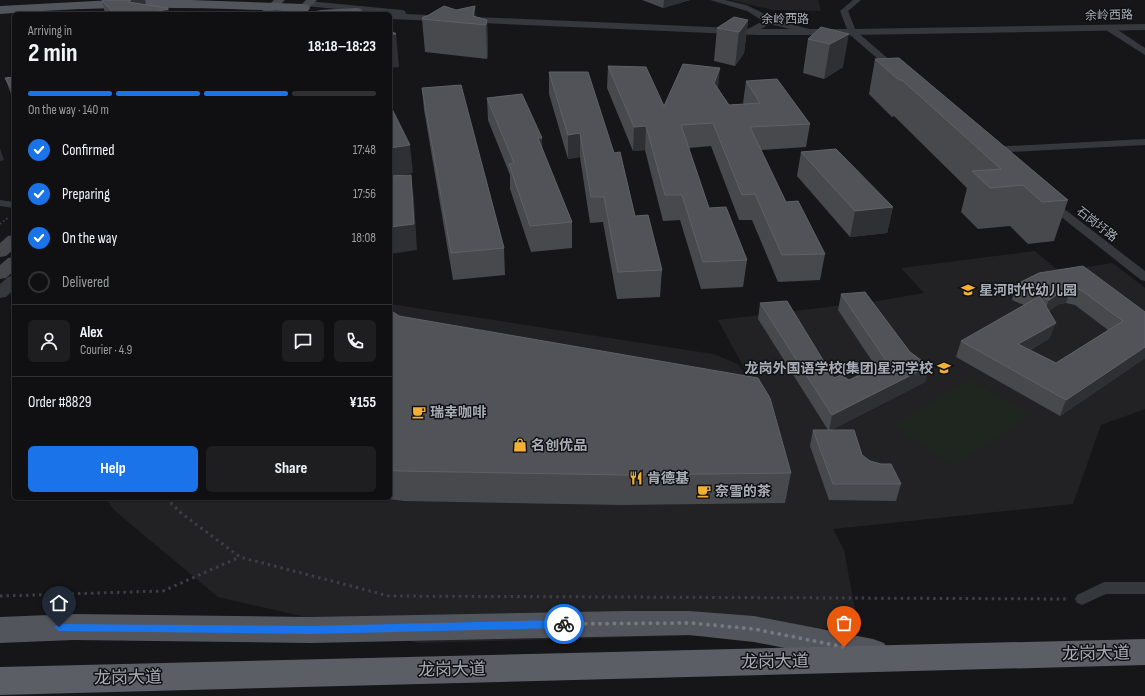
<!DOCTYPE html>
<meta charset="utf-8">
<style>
body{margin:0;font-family:"Sofia Sans Condensed","Noto Sans SC",sans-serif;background:#1e1e20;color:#f1f3f6;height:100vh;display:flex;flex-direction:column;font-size:15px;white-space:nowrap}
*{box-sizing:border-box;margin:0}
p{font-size:13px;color:#9c9d9f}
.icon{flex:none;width:22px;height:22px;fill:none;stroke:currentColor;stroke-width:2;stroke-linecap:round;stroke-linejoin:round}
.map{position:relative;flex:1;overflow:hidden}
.panel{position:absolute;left:12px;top:12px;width:380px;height:488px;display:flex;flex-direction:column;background:#101012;border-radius:6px;box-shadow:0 1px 3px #0004,0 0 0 1px #303032}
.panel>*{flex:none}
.pin{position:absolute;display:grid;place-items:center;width:34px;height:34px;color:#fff;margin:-41px -17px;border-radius:50% 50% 50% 0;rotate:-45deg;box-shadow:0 0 4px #0007}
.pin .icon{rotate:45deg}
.courier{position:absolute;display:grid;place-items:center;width:40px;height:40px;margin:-20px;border:3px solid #1a73e8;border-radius:50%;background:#fff;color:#222;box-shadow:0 1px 5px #0007}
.head em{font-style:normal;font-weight:700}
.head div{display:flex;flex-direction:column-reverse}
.head{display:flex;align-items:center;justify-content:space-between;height:68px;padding:0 16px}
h1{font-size:26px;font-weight:700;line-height:30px}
.bar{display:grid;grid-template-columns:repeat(4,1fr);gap:6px 4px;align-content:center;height:48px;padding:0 16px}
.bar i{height:5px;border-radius:3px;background:#303032}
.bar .active{background:#1a73e8}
.bar p{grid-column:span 4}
.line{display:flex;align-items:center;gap:10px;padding:0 16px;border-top:1px solid #303032}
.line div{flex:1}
.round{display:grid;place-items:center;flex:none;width:42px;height:42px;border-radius:6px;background:#1e1e20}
ol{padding:0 16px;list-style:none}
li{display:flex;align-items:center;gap:12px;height:44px}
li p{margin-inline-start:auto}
li .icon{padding:4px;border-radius:50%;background:#1a73e8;color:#fff;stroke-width:4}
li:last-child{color:#9c9d9f}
li i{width:22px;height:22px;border:2px solid #303032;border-radius:50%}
.cta{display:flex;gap:8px;margin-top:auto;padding:8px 16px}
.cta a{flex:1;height:46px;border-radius:6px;background:#1a73e8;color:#fff;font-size:16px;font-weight:700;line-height:46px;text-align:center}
.cta a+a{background:#1e1e20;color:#f1f3f6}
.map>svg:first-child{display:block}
.built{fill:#222225}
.green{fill:#1e261f}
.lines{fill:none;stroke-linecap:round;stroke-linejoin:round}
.path-far1{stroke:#3d3f44;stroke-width:2;stroke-dasharray:1.5 2.5;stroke-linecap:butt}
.path{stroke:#3d3f44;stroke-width:3;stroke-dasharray:2.5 4;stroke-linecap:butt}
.pedestrian{fill:#37383d;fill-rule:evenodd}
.minor{fill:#37383d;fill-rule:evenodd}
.tertiary{fill:#37383d;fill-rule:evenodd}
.secondary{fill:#45474d;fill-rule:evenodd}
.primary{fill:#53555c;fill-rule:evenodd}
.trunk{fill:#5b5e65;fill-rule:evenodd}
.wall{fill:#47494d;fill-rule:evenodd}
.shaded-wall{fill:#2f3033}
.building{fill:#525359;stroke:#5f6168}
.route{fill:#1a73e8}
.done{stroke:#757880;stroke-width:4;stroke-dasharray:0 7.2}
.labels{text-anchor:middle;stroke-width:3;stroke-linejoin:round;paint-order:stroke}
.far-street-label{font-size:12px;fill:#a8adb8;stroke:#111113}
.poi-label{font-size:14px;font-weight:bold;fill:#a8adb8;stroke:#111113;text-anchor:start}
.near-street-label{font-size:17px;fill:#a8adb8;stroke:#111113}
</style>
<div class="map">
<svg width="1145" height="696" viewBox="0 0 1145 696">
<rect width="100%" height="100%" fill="#161618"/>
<!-- built -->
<g class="built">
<path d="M730 0H818L821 11 773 10Z"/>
<path d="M1035 251 1059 271 1113 263 1145 288V409L1101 425 1073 504 833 529 844 550 858 625 781 633 419 643 218 597 115 511 105 498H390V304L713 354 738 364 756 390 718 320 877 301 924 293 901 268Z"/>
</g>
<!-- green -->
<path class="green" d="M970 379 1031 415 953 466 892 425Z"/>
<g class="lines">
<!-- path-far1 -->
<path class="path-far1" d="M0 224 9 217"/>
<!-- path -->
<g class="path">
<path d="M166 498 181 513 240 557 389 596 1069 599"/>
<path d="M0 596 163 591 240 557"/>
</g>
<!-- pedestrian -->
<path class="pedestrian" d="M1104 582H1145V594H1106L1082 605 1077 603 1075 599 1077 595Z"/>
<!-- minor -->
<g class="minor">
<path d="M710 0H725L746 5 759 11 771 19 813 30 814 32 810 34 770 24 752 34H746V30L763 21 747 11Z"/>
<path d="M853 0H861L848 11 856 31 899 68 900 70 899 72H893L849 34 840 11Z"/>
<path d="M1106 26H1112L1145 48V55L1106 30Z"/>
<path d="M1145 139V145L990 153 985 150 990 147Z"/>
<path d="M0 200 14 202V208L0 206Z"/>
<path d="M1050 200 1054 201 1145 271V281L1141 280 1046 205 1044 203Z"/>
</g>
<!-- tertiary -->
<g class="tertiary">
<path d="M308 1 402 10 405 11 406 14 757 29H852L1145 24V30L852 35H757L390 19V14L305 6 303 4Z"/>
<path d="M14 275V289L6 297 0 298V284L8 277Z"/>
</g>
<!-- secondary -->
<g class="secondary">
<path d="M274 0H285L270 14H259Z"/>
<path d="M306 0H317L303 14H292Z"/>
<path d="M14 235V249L6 256 0 257V243L8 236Z"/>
<path d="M14 257V271L6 278 0 279V265L8 258Z"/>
</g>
<!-- primary -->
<g class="primary">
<path d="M114 0H190L304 4 308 5 310 8 308 11 304 12C202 7 101 5 0 14V6Z"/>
<path d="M357 8 361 9 363 12 362 14H314L316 11 320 10Z"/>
<path d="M627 611H689L754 616 873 639 884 643 889 652 884 661 873 665 754 642 689 635 311 643 73 640 0 643V617L73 614 311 617Z"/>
</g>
<!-- trunk -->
<path class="trunk" d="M1145 639V665L0 695V667Z"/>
</g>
<!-- wall -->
<g class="wall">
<path d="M102 0H145L146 5 115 14H105Z"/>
<path d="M642 0H690L663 8Z"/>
<path d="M475 17 487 20 488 54 487 59 425 52 422 19Z"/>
<path d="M748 20 744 53 735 66 714 61 717 28Z"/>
<path d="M821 27 843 67 824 79 803 73 808 39Z"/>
<path d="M875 59 1068 200 1054 241 1028 244 1010 226 978 229 961 212 967 188 894 116 892 117 869 94Z"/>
<path d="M608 66 664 106 718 88 729 105 744 104 743 103 746 81 810 124 806 147 761 150 786 202 825 254 820 280 778 282 752 220H739L711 146 689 148 709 208 747 260 743 287 701 289 680 220 663 221 645 150 633 151 607 88Z"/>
<path d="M549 72 635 216 662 270 660 297 617 299 603 222 590 223 580 157 568 159 549 94Z"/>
<path d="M14 77V102L5 78Z"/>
<path d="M422 88 504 248 505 275 453 280 424 110Z"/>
<path d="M487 98 542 149 572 222V248L531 252 510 189V175L488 120Z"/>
<path d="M801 152 893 207 887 233 850 237 797 176Z"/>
<path d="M1039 273 1145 312V358L1060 416 956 357 961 341 1024 305 1012 300 1017 284ZM1066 303 1075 305 1108 330 1056 363 1030 350 1050 338 1049 311 1059 304Z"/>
<path d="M841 294 910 352 929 366 925 382 831 430 870 461 901 484 896 501 829 500 810 446 813 430H828L758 319 760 303 834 378 849 380 876 367 838 310Z"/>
<path d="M390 310 399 316 791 473 785 503 622 505 404 501 381 498H390Z"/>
</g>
<!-- shaded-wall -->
<g class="shaded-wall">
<path d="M131 0H145L148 13 168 8 170 14H131L128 2Z"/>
<path d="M664 0H690L663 8Z"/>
<path d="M475 6 476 25 473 16Z"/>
<path d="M487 20 488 54 487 59 486 25Z"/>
<path d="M748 20 744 53 735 66 739 32Z"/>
<path d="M390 34H396L399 67 390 68Z"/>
<path d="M849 34 843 67 824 79 830 44Z"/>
<path d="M720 68 718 89 714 83Z"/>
<path d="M646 126 645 150 633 151 634 127Z"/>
<path d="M580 133V157L568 159V135Z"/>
<path d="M538 138H542L543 162Z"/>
<path d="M410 145 413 173 390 177V148Z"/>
<path d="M0 149 4 160 0 161Z"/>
<path d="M411 175 414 200 417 250 390 254V227Z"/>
<path d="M893 207 887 233 850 237 855 211Z"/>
<path d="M1071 288 1066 303 1059 304 1043 315 1049 300 1065 289Z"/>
<path d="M1056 323 1050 338 1013 359 1018 344Z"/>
<path d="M1145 347V358L1060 416 1066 400Z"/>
<path d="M929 366 925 382 829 431 832 415Z"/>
</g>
<!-- building -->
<g class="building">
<path d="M103 0H131L128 2 168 8V9L143 14H115L102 1H103Z"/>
<path d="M444 6 456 10 475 6 473 16 487 20 486 25 422 19 423 17 427 16Z"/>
<path d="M734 17 748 20 739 32 717 28Z"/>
<path d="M821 27 849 34 830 44 808 39Z"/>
<path d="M390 30 396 34H390Z"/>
<path d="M899 58 1068 200 1042 202 1023 185 990 188 972 171 1001 169 902 80H899L875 59Z"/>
<path d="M683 64 720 68 714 83 729 105 760 103 746 81 777 79 810 124 750 127 786 202 798 201 825 254 782 255 755 194 742 195 713 123 681 125 709 208 726 207 747 260 703 262 682 195H665L646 126 634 127 608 66 646 67 664 106Z"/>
<path d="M549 72H588L614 153 620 152 635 216 648 215 662 270 618 272 604 197H591L580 133 568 135Z"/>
<path d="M14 77V91L11 88 5 78Z"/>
<path d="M461 85 504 248 451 253 422 88Z"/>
<path d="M522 94 542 138H538L572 222 530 226 509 164 514 163 487 98Z"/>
<path d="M390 105 410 145 390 148Z"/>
<path d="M836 149 893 207 855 211 801 152Z"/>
<path d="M411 175 414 224 390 227V176Z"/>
<path d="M1083 266 1145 312V347L1066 400 961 341 1040 296 1056 323 1018 344 1056 363 1123 321 1081 290 1071 288 1065 289 1049 300 1017 284 1039 273Z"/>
<path d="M865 292 910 352 929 366 832 415 760 303 787 301 834 378 841 375 849 380 887 362 841 294Z"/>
<path d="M390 310 399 316 758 378 770 398 791 473 623 475 400 471 390 470Z"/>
<path d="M813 430H854L862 455 870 461 881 464H891L901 484H833Z"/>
</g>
<!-- route -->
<path class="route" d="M564 620 569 624 564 628 311 634 59 631 54 627 59 624 311 626Z"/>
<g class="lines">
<!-- done -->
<path class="done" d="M564 624 690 623 754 629 844 647"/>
</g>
<!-- icons -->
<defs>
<g id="school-bare" transform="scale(1.08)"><path d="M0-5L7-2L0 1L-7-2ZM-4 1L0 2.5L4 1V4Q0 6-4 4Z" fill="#f2b134" stroke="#111113" stroke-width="2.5" paint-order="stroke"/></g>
<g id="cafe-bare" transform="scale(1.08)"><path d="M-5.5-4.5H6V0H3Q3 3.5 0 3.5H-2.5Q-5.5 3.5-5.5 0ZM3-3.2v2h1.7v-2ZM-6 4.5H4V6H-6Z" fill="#f2b134" stroke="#111113" stroke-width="2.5" paint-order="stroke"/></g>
<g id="shop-bare" transform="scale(1.08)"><path d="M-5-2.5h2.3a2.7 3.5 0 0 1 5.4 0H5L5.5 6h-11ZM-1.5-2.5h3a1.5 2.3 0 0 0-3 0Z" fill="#f2b134" stroke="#111113" stroke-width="2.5" paint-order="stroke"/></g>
<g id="restaurant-bare" transform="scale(1.08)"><path d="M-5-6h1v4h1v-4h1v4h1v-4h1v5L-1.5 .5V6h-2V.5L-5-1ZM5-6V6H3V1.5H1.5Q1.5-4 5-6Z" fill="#f2b134" stroke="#111113" stroke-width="2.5" paint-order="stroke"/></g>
</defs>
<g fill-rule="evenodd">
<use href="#school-bare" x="968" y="290"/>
<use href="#school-bare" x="944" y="368"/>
<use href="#cafe-bare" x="419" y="412"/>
<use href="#shop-bare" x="520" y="445"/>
<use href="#restaurant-bare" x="636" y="478"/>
<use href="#cafe-bare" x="704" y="491"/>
</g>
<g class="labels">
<!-- far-street labels -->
<g class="far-street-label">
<text transform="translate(1109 15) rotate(-1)" y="4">余岭西路</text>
<text x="785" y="23">余岭西路</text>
<text transform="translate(1097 224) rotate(38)" y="4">石岗圩路</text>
</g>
<!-- poi labels -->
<g class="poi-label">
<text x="979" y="295">星河时代幼儿园</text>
<text x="933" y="373" text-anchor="end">龙岗外国语学校(集团)星河学校</text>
<text x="430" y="417">瑞幸咖啡</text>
<text x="531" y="450">名创优品</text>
<text x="647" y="483">肯德基</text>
<text x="715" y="496">奈雪的茶</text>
</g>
<!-- near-street labels -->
<g class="near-street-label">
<text transform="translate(1096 653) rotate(-1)" y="6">龙岗大道</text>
<text transform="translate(775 661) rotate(-1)" y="6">龙岗大道</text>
<text transform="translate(452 669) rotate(-1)" y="6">龙岗大道</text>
<text transform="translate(128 677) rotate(-1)" y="6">龙岗大道</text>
</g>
</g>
</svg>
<div class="pin" style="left:844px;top:647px;background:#ea580c"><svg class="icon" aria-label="bag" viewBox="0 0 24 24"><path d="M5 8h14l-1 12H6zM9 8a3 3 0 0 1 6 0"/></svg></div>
<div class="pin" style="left:59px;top:627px;background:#1f2937"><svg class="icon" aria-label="home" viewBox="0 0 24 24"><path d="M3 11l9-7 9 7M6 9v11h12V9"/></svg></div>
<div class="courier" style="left:564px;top:624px"><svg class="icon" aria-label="bike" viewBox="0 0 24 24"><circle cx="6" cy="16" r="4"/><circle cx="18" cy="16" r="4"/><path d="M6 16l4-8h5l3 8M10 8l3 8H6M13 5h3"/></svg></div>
<section class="panel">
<div class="head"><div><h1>2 min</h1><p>Arriving in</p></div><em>18:18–18:23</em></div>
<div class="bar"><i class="active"></i><i class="active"></i><i class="active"></i><i></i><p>On the way · 140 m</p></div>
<ol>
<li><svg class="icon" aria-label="check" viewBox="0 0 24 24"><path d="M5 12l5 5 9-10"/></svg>Confirmed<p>17:48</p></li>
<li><svg class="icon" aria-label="check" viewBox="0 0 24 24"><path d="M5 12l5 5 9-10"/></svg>Preparing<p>17:56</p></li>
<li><svg class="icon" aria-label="check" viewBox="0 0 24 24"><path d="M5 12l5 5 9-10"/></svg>On the way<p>18:08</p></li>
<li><i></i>Delivered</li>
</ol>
<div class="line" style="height:72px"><a class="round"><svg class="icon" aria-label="person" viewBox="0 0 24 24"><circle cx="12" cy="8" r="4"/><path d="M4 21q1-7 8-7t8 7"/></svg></a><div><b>Alex</b><p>Courier · 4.9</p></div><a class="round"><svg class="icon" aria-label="chat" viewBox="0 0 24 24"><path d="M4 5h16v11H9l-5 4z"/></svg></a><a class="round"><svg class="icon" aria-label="phone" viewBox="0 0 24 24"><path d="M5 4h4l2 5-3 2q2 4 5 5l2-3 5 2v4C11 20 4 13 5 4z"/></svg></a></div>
<div class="line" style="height:52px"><div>Order #8829</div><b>¥155</b></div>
<div class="cta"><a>Help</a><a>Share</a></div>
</section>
</div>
